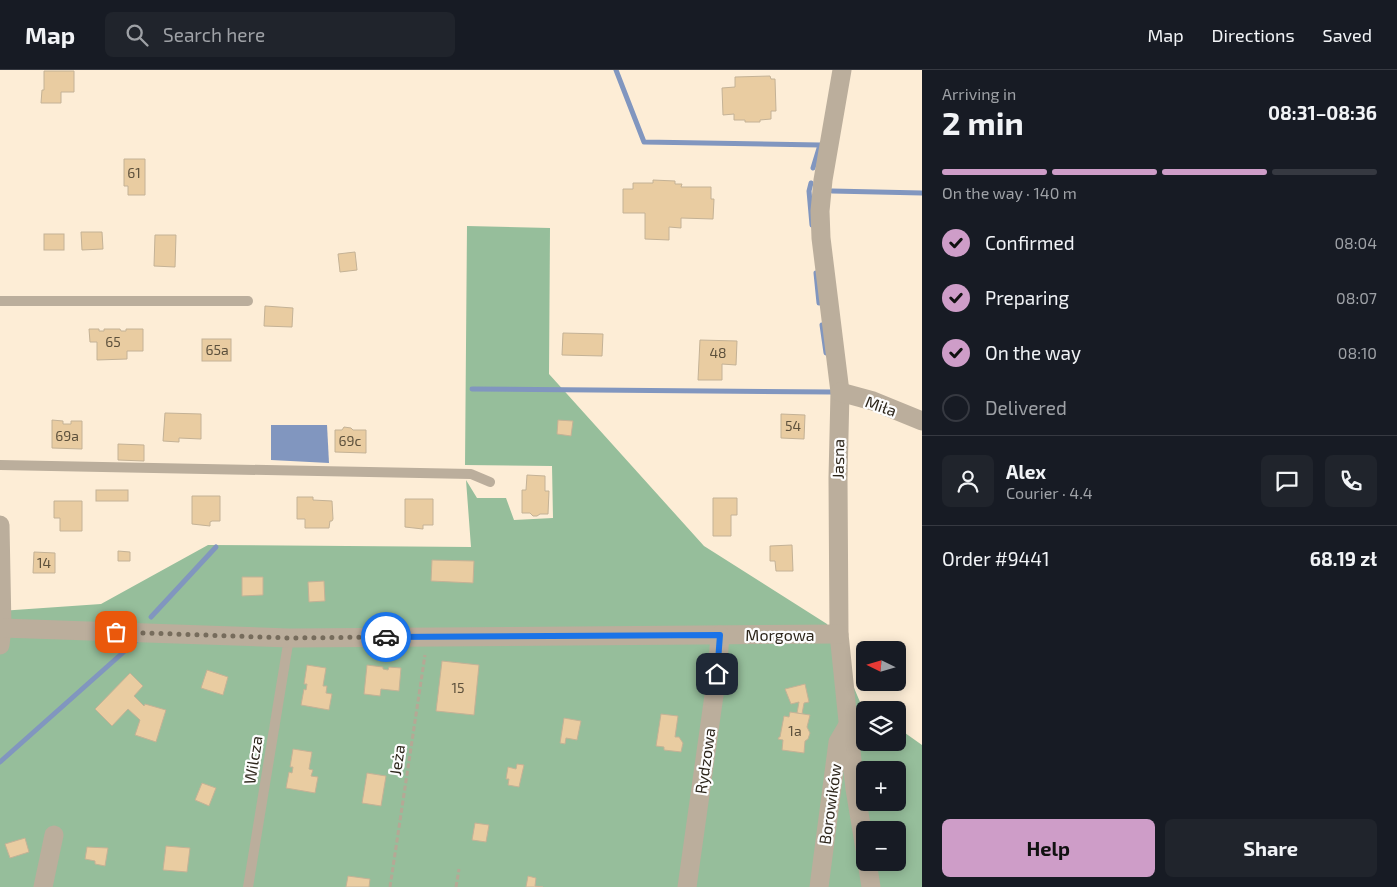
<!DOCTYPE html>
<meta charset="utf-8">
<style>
body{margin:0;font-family:"Exo 2",sans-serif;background:#20242c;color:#f1f3f6;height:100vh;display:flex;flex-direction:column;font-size:19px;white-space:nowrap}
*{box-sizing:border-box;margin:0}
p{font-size:16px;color:#9ea1a6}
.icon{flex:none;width:28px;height:28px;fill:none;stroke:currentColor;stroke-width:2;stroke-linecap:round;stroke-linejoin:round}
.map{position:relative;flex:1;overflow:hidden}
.sheet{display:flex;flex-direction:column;background:#171b24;width:475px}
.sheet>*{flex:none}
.needle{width:32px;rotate:275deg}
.fabs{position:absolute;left:856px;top:571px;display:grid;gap:10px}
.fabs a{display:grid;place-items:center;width:50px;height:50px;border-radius:8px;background:#171b24;box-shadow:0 2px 12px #0003;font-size:25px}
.pin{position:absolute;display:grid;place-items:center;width:42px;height:42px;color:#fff;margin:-21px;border-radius:10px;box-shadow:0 2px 8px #0006}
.courier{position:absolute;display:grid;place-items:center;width:50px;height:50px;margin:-25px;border:4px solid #1a73e8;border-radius:50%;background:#fff;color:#222;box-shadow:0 1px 6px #0007}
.summary em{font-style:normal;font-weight:700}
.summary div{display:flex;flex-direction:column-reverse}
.summary{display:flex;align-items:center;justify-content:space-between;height:85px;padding:0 20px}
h1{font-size:32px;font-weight:700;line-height:38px}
.bar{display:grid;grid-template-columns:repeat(4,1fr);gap:8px 5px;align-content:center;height:60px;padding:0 20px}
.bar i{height:6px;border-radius:4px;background:#363941}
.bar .current{background:#ce9dc8}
.bar p{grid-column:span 4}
.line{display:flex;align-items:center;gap:12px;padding:0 20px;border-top:1px solid #363941}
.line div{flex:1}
.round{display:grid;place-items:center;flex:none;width:52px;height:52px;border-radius:8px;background:#20242c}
ol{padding:0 20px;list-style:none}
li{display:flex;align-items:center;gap:15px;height:55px}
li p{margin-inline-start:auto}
li .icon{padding:5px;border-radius:50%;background:#ce9dc8;color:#111;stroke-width:4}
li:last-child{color:#9ea1a6}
li i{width:28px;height:28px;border:2px solid #363941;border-radius:50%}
.action{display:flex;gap:10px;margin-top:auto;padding:10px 20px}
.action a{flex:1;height:58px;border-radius:8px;background:#ce9dc8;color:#111;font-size:20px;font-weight:700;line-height:58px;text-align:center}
.action a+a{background:#20242c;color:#f1f3f6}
header{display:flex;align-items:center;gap:30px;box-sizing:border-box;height:70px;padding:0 25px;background:#171b24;border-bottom:1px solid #363941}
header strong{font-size:24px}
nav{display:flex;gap:28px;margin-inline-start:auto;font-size:18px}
.search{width:350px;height:45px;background:#20242c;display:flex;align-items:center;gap:12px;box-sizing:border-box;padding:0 18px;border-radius:8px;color:#9ea1a6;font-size:19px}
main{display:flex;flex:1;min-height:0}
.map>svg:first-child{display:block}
.forest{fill:#96be9b;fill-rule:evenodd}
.water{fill:#8196bf}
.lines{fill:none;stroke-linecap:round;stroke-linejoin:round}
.stream{stroke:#8196bf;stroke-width:5}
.building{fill:#e9cca1;stroke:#c4b296}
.path{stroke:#b5a895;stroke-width:3;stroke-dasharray:5 2.5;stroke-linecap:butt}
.service{stroke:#bbae9c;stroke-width:10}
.minor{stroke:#bbae9c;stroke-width:19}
.done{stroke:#766c5c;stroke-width:5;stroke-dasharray:0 9}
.route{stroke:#1a73e8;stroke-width:6}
.labels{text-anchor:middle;stroke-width:4.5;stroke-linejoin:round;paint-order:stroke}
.number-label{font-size:14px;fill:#5c503c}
.street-label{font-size:16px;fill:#2d261b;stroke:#fdfdfd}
</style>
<header>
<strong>Map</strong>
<div class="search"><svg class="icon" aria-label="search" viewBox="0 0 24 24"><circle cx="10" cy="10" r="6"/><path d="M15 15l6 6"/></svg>Search here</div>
<nav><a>Map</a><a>Directions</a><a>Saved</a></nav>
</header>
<main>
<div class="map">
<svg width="922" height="817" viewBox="0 0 922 817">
<rect width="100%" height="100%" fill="#fdedd6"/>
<!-- forest -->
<path class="forest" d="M467 156 550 158 549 304 704 476 827 554 860 632 871 640H865V672H898V658L922 675V817H0V541L101 534 208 475 471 477 466 410 477 428H506L514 450 553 448 552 396 465 395ZM865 700H898V732H865ZM865 760H898V792H865Z"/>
<!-- water -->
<path class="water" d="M271 355H327L329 393 271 390Z"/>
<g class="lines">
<!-- stream -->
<g class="stream">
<path d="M616 0 644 72 820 75 813 98"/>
<path d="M811 113 809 121 812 155"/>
<path d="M832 121 922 123"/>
<path d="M816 203 819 233"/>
<path d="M822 255 826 283"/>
<path d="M472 319 832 322"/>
<path d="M151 547 216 477"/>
<path d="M0 692 136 571"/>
</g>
</g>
<!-- building -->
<g class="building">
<path d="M44 1H74V22H61V33H41L42 20H44Z"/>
<path d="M770 6 771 9H775L776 41H771V49L760 50V52H745V50H734V44L723 45 722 18 735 17V7Z"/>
<path d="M124 89H145V125H128V116H124Z"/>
<path d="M653 110 675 111V114H682L681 117H711V129H714L713 149 681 148V158L669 157V170L645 169V143H623V119H633V113H653Z"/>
<path d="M81 162H102L103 179 82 180Z"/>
<rect x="44" y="164" width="20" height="16"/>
<path d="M155 165H176L175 197 154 196Z"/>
<path d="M355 182 357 200 340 202 338 184Z"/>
<path d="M265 236 293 238 292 257 264 256Z"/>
<path d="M89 259H99V261H104V259H120L121 261H126V259H143V281H127V289L97 290V272H90Z"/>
<path d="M563 263 603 264 602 286 562 285Z"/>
<rect x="202" y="269" width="29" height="22"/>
<path d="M700 270 737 271 736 295 722 294V310H698Z"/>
<path d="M165 343 201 344V369L179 368V372L163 371Z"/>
<path d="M781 344 805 345 804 369 781 368Z"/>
<path d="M52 350 63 351V354H71V351H82V379L52 378Z"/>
<path d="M558 350 573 351 571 366 557 364Z"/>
<path d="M344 357 351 358 353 360H366V383L335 382V360H342Z"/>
<path d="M118 374 144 375V391L118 390Z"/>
<path d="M527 405 545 406V421H549L548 444H540L537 446H533L530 443H522V420H526Z"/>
<rect x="96" y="420" width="32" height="11"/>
<path d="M192 426H220V451H212L210 452V456L192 454Z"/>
<path d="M297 427H313V430L332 431 333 449 332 451H330L329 458H305V449H297Z"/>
<path d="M713 428H737V445H731V466H713Z"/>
<path d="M405 429H433V455H423V459L405 457Z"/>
<path d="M54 431H82V461H60V448H54Z"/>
<path d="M792 475 793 501H776L775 491H770V476Z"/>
<path d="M118 481 130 482V491H118Z"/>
<path d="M34 482 55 483V503H33Z"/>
<path d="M432 490 474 491 473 513 431 511Z"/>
<path d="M242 507H263V525L242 526Z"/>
<path d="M324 511 325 531 309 532 308 512Z"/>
<path d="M442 591 479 595 474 645 436 641Z"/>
<path d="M307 595 326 598 323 616H327L326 623 332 624 329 640 301 635 304 619 306 620 307 614H304Z"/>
<path d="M367 595 383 597V599L388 600 389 597 401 598 399 621 381 619 380 626 364 624Z"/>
<path d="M207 600 228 607 223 625 201 618Z"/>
<path d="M130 603 143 616 134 626 144 636 145 634 166 640 156 672 135 665 140 650 128 639 112 656 95 639Z"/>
<path d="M805 614 809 632 804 633 802 644 797 643 799 632 791 634 785 619Z"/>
<path d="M790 642 810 645 807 657 810 663 808 669 805 671 804 683 782 680 783 670 778 669 779 667H780L784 646 789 647Z"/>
<path d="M661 644 678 646 675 667H679L683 673 681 682 664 680V677L656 676Z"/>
<path d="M564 648 581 651 577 670 566 668 565 674 560 673Z"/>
<path d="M293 679 312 682 309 699 313 700 311 706 318 707 315 723 286 718 289 702 292 703 293 697H290Z"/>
<path d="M517 694 524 695 519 717 508 715 509 709H506L508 697 516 699Z"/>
<path d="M367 703 386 706 381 736 362 733Z"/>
<path d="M202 713 216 718 209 736 195 730Z"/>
<path d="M475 753 489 755 486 772 472 770Z"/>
<path d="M25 768 29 782 10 788 5 774Z"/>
<path d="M166 776 190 778 187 802 163 800Z"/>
<path d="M87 777 108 778 105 796 95 794V791L85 789Z"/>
<path d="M348 806 370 809 369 817H346Z"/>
<path d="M528 806 536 808 535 816 543 817H526Z"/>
</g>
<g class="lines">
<!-- path -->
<g class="path">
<path d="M390 817 425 585"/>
<path d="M456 817 459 799"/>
</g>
<!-- service -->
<g class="service">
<path d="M0 231H248"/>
<path d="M0 395 471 404 490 412"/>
<path d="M248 817 289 568"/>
</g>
<!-- minor -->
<g class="minor">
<path d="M842 0 823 110 820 141 821 168 840 322 838 408 839 564 855 719 865 779"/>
<path d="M840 322 873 331 922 351"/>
<path d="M0 455 2 558 0 575"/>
<path d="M2 558 289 568 839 564"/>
<path d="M867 792 871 817"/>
<path d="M43 817 54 765"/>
<path d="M687 817 717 604 720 565"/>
<path d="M819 817 838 672 848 655"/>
</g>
</g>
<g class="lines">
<!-- done -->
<path class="done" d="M116 562 289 568 386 567"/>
<!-- route -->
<path class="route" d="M386 567 720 565 717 604"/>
</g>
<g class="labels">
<!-- number labels -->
<g class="number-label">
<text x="134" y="108">61</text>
<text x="113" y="277">65</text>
<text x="217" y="285">65a</text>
<text x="718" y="288">48</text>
<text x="793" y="361">54</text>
<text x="67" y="371">69a</text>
<text x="350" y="376">69c</text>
<text x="44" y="498">14</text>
<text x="458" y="623">15</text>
<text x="795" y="666">1a</text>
</g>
<!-- street labels -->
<g class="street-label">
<text transform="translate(881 336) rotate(20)" y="6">Miła</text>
<text transform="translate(838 389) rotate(-89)" y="6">Jasna</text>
<text x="780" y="571">Morgowa</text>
<text transform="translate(253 690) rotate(-81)" y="6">Wilcza</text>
<text transform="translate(397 690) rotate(-82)" y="6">Jeża</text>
<text transform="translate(705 691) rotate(-82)" y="6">Rydzowa</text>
<text transform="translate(830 734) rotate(-82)" y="6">Borowików</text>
</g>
</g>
</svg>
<div class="fabs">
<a><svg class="needle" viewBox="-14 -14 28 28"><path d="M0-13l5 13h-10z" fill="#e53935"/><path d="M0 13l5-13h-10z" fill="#9ea1a6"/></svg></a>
<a><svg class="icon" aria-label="layers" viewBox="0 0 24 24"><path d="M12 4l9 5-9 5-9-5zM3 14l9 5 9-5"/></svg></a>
<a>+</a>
<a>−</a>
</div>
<div class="pin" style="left:116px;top:562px;background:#ea580c"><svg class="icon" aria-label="bag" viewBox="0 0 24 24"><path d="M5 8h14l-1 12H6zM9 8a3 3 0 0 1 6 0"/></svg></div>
<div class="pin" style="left:717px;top:604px;background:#1f2937"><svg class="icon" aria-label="home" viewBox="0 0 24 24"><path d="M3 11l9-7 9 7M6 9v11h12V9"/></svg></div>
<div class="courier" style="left:386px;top:567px"><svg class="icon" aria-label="car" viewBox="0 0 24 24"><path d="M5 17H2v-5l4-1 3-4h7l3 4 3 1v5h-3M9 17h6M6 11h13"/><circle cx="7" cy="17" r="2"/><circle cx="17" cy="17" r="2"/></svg></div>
</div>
<section class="sheet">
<div class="summary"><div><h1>2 min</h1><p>Arriving in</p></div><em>08:31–08:36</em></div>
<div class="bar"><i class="current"></i><i class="current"></i><i class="current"></i><i></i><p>On the way · 140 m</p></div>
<ol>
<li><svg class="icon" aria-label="check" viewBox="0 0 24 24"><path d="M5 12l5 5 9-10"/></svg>Confirmed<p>08:04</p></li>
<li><svg class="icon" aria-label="check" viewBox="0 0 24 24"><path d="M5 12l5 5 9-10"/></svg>Preparing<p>08:07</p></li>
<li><svg class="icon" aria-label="check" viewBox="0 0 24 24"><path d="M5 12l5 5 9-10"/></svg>On the way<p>08:10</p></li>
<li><i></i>Delivered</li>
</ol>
<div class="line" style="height:90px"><a class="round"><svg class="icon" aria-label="person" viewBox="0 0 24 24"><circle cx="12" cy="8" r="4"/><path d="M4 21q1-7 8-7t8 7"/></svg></a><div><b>Alex</b><p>Courier · 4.4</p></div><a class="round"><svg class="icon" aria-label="chat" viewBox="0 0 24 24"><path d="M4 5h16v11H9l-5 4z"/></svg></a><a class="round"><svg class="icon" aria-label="phone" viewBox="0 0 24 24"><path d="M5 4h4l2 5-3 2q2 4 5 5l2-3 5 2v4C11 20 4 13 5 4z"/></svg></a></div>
<div class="line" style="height:65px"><div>Order #9441</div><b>68.19 zł</b></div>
<div class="action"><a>Help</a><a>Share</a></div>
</section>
</main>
